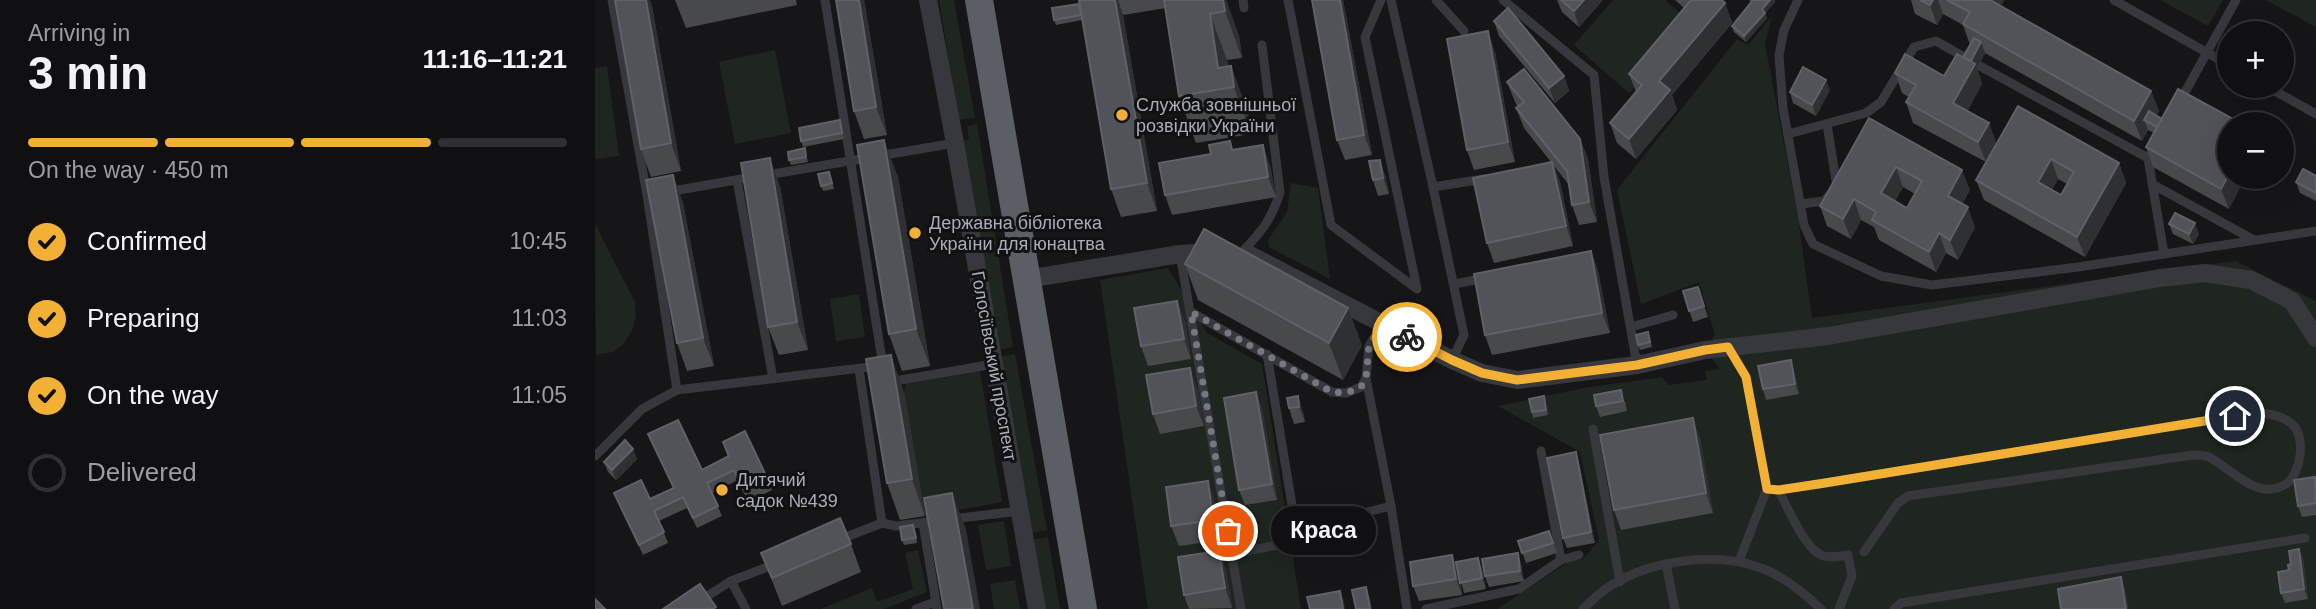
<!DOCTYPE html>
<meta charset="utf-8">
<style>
body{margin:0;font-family:Helvetica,sans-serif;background:#19191b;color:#f1f3f6;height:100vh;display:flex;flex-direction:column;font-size:26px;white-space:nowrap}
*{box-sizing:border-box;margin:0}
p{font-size:23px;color:#9c9d9f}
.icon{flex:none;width:38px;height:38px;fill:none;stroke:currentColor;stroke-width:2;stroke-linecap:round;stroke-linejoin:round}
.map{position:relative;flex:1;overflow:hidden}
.panel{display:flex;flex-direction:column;background:#101012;width:595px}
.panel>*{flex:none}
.buttons{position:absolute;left:1622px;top:21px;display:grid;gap:14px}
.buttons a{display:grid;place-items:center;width:77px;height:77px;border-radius:50%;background:#101012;box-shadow:0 7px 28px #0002,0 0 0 2px #303032;font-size:35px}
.pin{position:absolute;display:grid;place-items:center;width:60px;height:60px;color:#fff;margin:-30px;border:4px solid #fff;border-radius:50%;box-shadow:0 2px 7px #0007}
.courier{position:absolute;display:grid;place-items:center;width:70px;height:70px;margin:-35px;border:5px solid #f2b134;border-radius:50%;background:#fff;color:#222;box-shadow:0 2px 9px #0007}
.bubble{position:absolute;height:49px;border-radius:24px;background:#101012;box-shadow:0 7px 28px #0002,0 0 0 2px #303032;font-size:23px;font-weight:800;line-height:49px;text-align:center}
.summary em{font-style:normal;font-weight:800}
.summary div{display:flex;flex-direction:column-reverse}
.summary{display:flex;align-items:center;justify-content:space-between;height:119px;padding:0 28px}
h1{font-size:46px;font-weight:800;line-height:52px}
.bar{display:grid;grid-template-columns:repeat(4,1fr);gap:10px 7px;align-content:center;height:84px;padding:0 28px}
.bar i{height:9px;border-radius:5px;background:#303032}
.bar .active{background:#f2b134}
.bar p{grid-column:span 4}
ol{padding:0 28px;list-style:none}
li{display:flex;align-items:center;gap:21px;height:77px}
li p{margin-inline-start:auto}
li .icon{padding:7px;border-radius:50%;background:#f2b134;color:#111;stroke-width:4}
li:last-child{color:#9c9d9f}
li i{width:38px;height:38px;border:4px solid #303032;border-radius:50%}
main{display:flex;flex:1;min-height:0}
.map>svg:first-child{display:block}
.green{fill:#1e261f}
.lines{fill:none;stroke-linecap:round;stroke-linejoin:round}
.service{stroke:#37383d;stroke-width:9}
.minor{stroke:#37383d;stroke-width:18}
.trunk{stroke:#5b5e65;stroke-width:28}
.wall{fill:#47494d;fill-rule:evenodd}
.shaded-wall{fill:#2f3033}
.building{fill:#525359;stroke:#5f6168;stroke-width:2;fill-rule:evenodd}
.done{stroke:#757880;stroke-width:7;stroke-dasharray:0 12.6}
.route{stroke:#f2b134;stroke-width:9}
.poi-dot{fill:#f2b134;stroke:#111113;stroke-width:2.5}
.labels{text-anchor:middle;stroke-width:6;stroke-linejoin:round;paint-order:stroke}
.poi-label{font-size:18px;fill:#a8adb8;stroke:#111113;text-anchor:start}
.street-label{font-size:18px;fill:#a8adb8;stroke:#111113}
</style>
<main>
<section class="panel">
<div class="summary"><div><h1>3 min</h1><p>Arriving in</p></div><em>11:16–11:21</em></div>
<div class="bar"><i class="active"></i><i class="active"></i><i class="active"></i><i></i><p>On the way · 450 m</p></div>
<ol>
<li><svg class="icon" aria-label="check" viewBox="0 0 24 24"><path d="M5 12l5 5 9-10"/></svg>Confirmed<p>10:45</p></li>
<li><svg class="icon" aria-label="check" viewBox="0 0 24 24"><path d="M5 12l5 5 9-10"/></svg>Preparing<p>11:03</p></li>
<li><svg class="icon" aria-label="check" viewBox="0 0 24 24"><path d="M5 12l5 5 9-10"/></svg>On the way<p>11:05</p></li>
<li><i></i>Delivered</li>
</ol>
</section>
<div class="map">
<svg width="1721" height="609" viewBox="0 0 1721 609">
<rect width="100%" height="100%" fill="#161618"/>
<!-- green -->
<g class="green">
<path d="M344 0H359L380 118 364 120Z"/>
<path d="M1018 0H1070L1096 23 1034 93 979 45Z"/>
<path d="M1565 0H1628L1613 26Z"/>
<path d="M1671 0H1721V27Z"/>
<path d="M1177 16 1170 44 1203 218 1217 318 1641 261 1721 301V609H902L974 562 988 559 1004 540 985 452 903 406 989 388 1067 377 1073 385 1112 380 1110 371 1125 369 1110 350 1120 335 1104 282 1046 304 1022 190 1142 39 1153 45Z"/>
<path d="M180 50 196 133 140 144 124 62Z"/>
<path d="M12 66 24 156 0 159V68Z"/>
<path d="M382 124 418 347 403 350 368 142 374 139 372 126Z"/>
<path d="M696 183 723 188 735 279 674 247 673 240 692 212Z"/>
<path d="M0 224 40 302 41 318 36 332 28 344 18 352 1 355Z"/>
<path d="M573 268 612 333 667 364 706 609H553L505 280Z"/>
<path d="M264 294 270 337 241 341 235 299Z"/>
<path d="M420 354 452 530 435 533 404 357Z"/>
<path d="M385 371 407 502 330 516 309 392 311 384Z"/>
<path d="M409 521 416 566 391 570 383 525Z"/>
<path d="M453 537 465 609H447L436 540Z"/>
<path d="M323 550 332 592 289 609H226L277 588 282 602 318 589 310 553Z"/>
<path d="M420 580 425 609H399L395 584Z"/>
</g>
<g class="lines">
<!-- service -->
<g class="service">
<path d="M17 0 52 195 82 390"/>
<path d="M230 0 288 366"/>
<path d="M648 0 649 8"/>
<path d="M693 0 736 225 822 289 770 37 786 0"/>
<path d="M796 0 838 187 869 335 857 360"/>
<path d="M841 0 869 31"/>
<path d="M908 0 999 75 1009 177 1042 365"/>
<path d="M1203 0 1189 30 1184 55 1188 108 1209 225 1218 244 1286 276 1337 285 1483 267 1721 231"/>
<path d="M1519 0 1634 65"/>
<path d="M1383 65 1553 158 1559 148"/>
<path d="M1671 86 1721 114"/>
<path d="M1584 103 1641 0"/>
<path d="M1193 134 1271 113 1286 102 1319 47 1341 41 1376 61"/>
<path d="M1553 158 1569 254"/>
<path d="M172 175 360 143"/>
<path d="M142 180 178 379"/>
<path d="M1557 184 1659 240"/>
<path d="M838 187 889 179"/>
<path d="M72 192 158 177"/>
<path d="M1206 204 1229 201 1242 187 1232 124"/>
<path d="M648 251C667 231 677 219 685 192L667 45"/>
<path d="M585 254 646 609"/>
<path d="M859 284 891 278"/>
<path d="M596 312 737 392 751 393 766 387 771 378 774 346 787 324"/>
<path d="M1036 327 1078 315"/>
<path d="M1134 347 1151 377 1172 489 1144 561"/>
<path d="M672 354 703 541"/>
<path d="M264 369 287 523"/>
<path d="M296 376 300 381 399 364"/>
<path d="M771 378 796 506 812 609"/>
<path d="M998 429 1025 582"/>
<path d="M0 456 47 409 82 390 283 366"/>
<path d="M1172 489 1183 490 1230 483 1663 412C1674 414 1689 416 1698 425 1711 438 1706 474 1691 484 1662 502 1637 469 1614 457 1610 455 1604 455 1598 455L1313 496 1303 503 1269 552"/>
<path d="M1183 490C1193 507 1208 546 1226 555 1234 559 1245 556 1253 555L1257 576 1244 609"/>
<path d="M356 519 424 511"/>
<path d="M328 523 342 609"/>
<path d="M241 541 287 523 301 526 343 521"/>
<path d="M637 554 703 541 726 546 747 542 768 513 796 506"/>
<path d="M966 560 984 555"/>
<path d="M1071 564 1080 609"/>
<path d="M136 581 151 609"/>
<path d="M92 609 136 581 183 563"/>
<path d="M321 609 340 602"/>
<path d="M831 609 924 589 966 560 946 451"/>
<path d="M988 609C995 603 1001 596 1008 591 1050 560 1121 550 1169 569 1191 578 1209 593 1226 609"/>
<path d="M1299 609 1306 603 1710 538"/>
</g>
<!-- minor -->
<g class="minor">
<path d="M333 0 360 143 442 609"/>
<path d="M653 254 857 360 887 373 922 380 1042 365 1110 350 1233 336 1565 278 1610 273 1656 280 1697 301 1721 338"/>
<path d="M432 279 585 254 619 252"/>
</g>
<!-- trunk -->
<path class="trunk" d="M384 0 488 609"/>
</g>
<!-- wall -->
<g class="wall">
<path d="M80 0H201L202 5 91 28Z"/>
<path d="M241 0H269L292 135 269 139 259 111Z"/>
<path d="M484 0H631L644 36 647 58 632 60 633 66H636L653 113 656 134 601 143 584 96 571 8 528 15 562 211 526 217 516 189 487 20 461 25 459 20 484 4Z"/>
<path d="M748 0 777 155 750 160 742 140Z"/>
<path d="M962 0H1008L984 27 967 12Z"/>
<path d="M1080 0H1127L1130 3 1137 23 1077 95 1082 110 1041 159 1022 143 1015 123 1041 92 1034 74 1089 8Z"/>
<path d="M1154 0H1180V2L1170 13 1172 18 1151 42 1139 32 1137 26 1157 3Z"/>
<path d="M1316 0H1409L1406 6 1556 91 1564 111 1561 115 1567 119 1647 124 1634 209 1558 167 1551 147 1559 133 1553 130 1547 141 1390 53 1382 68 1387 84 1372 111 1394 123 1401 143 1391 162 1318 123 1311 102 1314 97 1307 93 1300 73 1349 76 1368 57 1375 45 1368 25 1348 14 1342 25 1320 14Z"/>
<path d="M57 6 86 171 56 177 46 149Z"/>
<path d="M899 21 969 76 974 91 960 103 904 36Z"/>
<path d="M900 52 920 162 879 170 872 150Z"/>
<path d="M912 82 985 139 993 159 1002 222 984 225 977 205 974 185 959 166 965 182 978 246 899 263 892 243 956 162 929 128 921 108 923 107 920 102Z"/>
<path d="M1235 90 1221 116 1198 103 1195 92Z"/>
<path d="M1423 106 1524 163 1531 183 1490 257 1389 200 1381 180ZM1463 179 1472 184 1466 195 1457 190Z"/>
<path d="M1274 118 1375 190 1367 204 1380 227 1363 260 1351 253 1341 272 1284 240 1279 227 1266 220 1256 239 1232 226 1225 206ZM1308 187 1320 194 1312 208 1300 201Z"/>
<path d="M245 120 249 139 208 147 206 141Z"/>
<path d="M639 150 675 165 681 197 577 215 570 195Z"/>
<path d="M211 154 213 162 196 165 194 160Z"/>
<path d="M78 175 88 203 119 366 92 371 82 343Z"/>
<path d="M790 175 794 194 783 196 778 180Z"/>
<path d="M1721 176V201L1705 193 1701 182Z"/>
<path d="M236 177 239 189 228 191 226 186Z"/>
<path d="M303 177 335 366 307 371 294 334Z"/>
<path d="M185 186 213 350 184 355 173 327Z"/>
<path d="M1574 224 1604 234 1598 244 1578 234Z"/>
<path d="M996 251 1003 271 1015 333 897 355 890 335Z"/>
<path d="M590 264 767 345 748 380 603 300Z"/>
<path d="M1103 287 1113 317 1098 322 1088 291Z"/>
<path d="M590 321 596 359 553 366 546 346Z"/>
<path d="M1055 338 1057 347 1045 350 1043 345Z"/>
<path d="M1196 360 1199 371 1204 394 1171 400 1168 389Z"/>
<path d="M602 388 609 426 565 434 558 414Z"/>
<path d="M309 392 330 516 305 520 292 483Z"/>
<path d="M703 396 708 412 710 422 699 424 694 408Z"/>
<path d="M949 396 953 415 938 418 937 412Z"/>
<path d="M1030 401 1032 411 1005 417 1001 406Z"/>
<path d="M667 408 682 500 650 505 644 490Z"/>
<path d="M53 434 107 470 133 457 128 442 173 480 177 490 153 502 143 480 117 493 127 516 102 528 92 508 64 521 73 543 48 555 19 493 55 499 78 488Z"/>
<path d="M1105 438 1118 513 1026 530 1019 510Z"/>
<path d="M38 449 42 459 21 480 13 472 9 462Z"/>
<path d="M981 452 984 463 1000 543 972 548 968 538Z"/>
<path d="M1721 479V515L1707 517 1703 506Z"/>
<path d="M620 501 626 540 584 546 576 526Z"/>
<path d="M320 531 322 543 309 545 307 540Z"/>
<path d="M954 531 962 553 931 563 923 541Z"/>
<path d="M256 544 266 572 187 606 166 553Z"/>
<path d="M1704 549 1708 559 1713 599 1690 603 1686 593 1694 570Z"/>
<path d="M624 551 631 571 637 608 594 609 589 595Z"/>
<path d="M923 553 926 564 929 581 894 587 890 576Z"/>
<path d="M857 555 863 570 883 558 887 569 891 589 869 593 864 574 867 595 824 601 818 586Z"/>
</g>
<!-- shaded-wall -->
<g class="shaded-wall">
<path d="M51 0H55L57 6 86 171 76 143Z"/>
<path d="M264 0H269L292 135 281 107Z"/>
<path d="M520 0H523L528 15 562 211 552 183Z"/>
<path d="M628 0H631L644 36 647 58 630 11Z"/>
<path d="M745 0H748L777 155 769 135Z"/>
<path d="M989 0H1008L984 27 979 11Z"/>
<path d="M1175 0H1180V2L1170 13 1172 18 1151 42 1149 36 1167 9Z"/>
<path d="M1338 0H1343L1348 14 1342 25 1335 5Z"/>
<path d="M1392 0H1409L1399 18Z"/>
<path d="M1130 3 1137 23 1077 95 1082 110 1041 159 1034 139 1064 81Z"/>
<path d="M615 14 632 60 636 88 623 68Z"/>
<path d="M893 31 900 52 920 162 913 142Z"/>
<path d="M1386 42 1390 53 1382 68 1387 84 1366 124 1358 103 1372 67Z"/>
<path d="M636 66 653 113 656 134 639 87Z"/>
<path d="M969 76 974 91 960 103 954 88Z"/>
<path d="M1231 80 1235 90 1221 116 1217 105Z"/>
<path d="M1556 91 1564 111 1556 124 1549 120 1553 130 1547 141 1539 121Z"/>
<path d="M1394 123 1401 143 1391 162 1383 142Z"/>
<path d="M985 139 993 159 1002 222 994 202Z"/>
<path d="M289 140 303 177 335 366 321 329Z"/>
<path d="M668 145 675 165 681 197 673 177Z"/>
<path d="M175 158 185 186 213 350 202 322Z"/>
<path d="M1456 159 1463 179 1450 202 1443 182Z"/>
<path d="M785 160 790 175 794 194 788 178Z"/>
<path d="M957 162 965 182 978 246 971 226Z"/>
<path d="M1524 163 1531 183 1490 257 1482 237Z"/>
<path d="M1301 167 1308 187 1293 213 1286 193Z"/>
<path d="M1367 170 1375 190 1360 216 1353 196Z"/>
<path d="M1634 174V177H1651L1634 209 1626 189Z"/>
<path d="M78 175 88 203 119 366 108 338Z"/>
<path d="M1259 199 1266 220 1256 239 1248 219Z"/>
<path d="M1373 207 1380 227 1363 260 1355 240Z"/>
<path d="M1600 223 1604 234 1598 244 1594 234Z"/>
<path d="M1344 233 1351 253 1341 272 1334 252Z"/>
<path d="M996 251 1003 271 1015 333 1007 313Z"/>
<path d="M582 301 590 321 596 359 589 339Z"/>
<path d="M753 308 767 345 748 380 734 343Z"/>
<path d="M296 355 309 392 330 516 317 479Z"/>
<path d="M1196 360 1199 371 1204 394 1200 384Z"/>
<path d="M595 368 602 388 609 426 601 406Z"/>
<path d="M661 392 667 408 682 500 677 484Z"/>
<path d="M703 396 708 412 710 422 704 407Z"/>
<path d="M1098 418 1105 438 1118 513 1111 493Z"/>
<path d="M38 449 42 459 21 480 17 470Z"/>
<path d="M981 452 984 463 1000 543 996 532Z"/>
<path d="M613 481 620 501 626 540 618 520Z"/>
<path d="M357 493 371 529 385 609H378Z"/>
<path d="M1704 549 1708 559 1713 599 1709 589Z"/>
<path d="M624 551 631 571 637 608 630 588Z"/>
<path d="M923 553 926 564 929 581 925 571Z"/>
<path d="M857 555 863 571 867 595 861 579Z"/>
<path d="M883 558 887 569 891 589 887 578Z"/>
<path d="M1526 577 1531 593 1534 609H1531Z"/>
<path d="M771 587 775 598 777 609H775Z"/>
<path d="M745 591 749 602 750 609H748Z"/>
</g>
<!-- building -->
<g class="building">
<path d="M20 0H51L76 143 46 149Z"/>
<path d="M241 0H264L281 107 259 111Z"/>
<path d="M484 0H520L552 183 516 189Z"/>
<path d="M569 0H628L630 11 615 14 623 68 636 66 639 87 584 96Z"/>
<path d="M717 0H745L769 135 742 140Z"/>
<path d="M966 0H989L979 11Z"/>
<path d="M1096 0H1127L1130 3 1064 81 1075 90 1034 139 1015 123 1047 85 1034 74Z"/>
<path d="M1158 0H1175L1167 9 1170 13 1149 36 1137 26Z"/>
<path d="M1325 0H1338L1335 5Z"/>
<path d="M1352 0H1395L1556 91 1539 121 1368 24 1375 12Z"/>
<path d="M484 4 486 15 459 20 457 8Z"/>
<path d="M913 8 969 76 954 88 899 21Z"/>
<path d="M893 31 913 142 872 150 852 39Z"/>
<path d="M1379 38 1386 42 1376 61 1368 57Z"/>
<path d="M1310 54 1349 76 1362 54 1380 64 1358 103 1394 123 1383 142 1311 102 1321 85 1300 73Z"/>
<path d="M1208 67 1231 80 1217 105 1195 92Z"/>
<path d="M929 69 985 139 994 202 977 205 972 171 921 108 929 102 912 82Z"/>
<path d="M1583 89 1647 124H1634V174L1626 189 1551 147Z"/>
<path d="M1423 106 1524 163 1482 237 1381 180ZM1456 159 1479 172 1466 195 1443 182Z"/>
<path d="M1554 111 1567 119 1562 127 1549 120Z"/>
<path d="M1274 118 1367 170 1353 196 1373 207 1355 240 1344 233 1334 252 1277 220 1281 212 1259 199 1248 219 1225 206ZM1301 167 1327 181 1312 208 1286 193Z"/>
<path d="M245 120 247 133 206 141 204 128Z"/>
<path d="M289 140 321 329 294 334 262 145Z"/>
<path d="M635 141 637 150 668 145 673 177 570 195 564 163 616 154 614 145Z"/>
<path d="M210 148 211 157 194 160 193 152Z"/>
<path d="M175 158 202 322 173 327 146 163Z"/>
<path d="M785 160 788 178 778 180 774 161Z"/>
<path d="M957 162 971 226 892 243 878 178Z"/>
<path d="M1708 169 1721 176V193L1701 182Z"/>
<path d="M234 172 237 183 226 186 223 174Z"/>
<path d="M78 175 108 338 82 343 51 180Z"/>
<path d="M1580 213 1600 223 1594 234 1574 224Z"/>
<path d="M609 229 753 308 734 343 590 264Z"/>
<path d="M996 251 1007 313 890 335 879 274Z"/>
<path d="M1103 287 1109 306 1094 311 1088 291Z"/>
<path d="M582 301 589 339 546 346 539 308Z"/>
<path d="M1053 332 1055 342 1043 345 1041 335Z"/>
<path d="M296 355 317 479 292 483 271 359Z"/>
<path d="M1196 360 1200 384 1168 389 1163 366Z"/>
<path d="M595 368 601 406 558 414 551 375Z"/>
<path d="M1026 390 1028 401 1001 406 999 395Z"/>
<path d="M661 392 677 484 644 490 629 398Z"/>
<path d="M703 396 704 407 694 408 692 398Z"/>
<path d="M949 396 951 410 937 412 934 399Z"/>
<path d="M1098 418 1111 493 1019 510 1005 435Z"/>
<path d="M83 420 107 470 134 456 128 442 150 431 173 480 149 491 139 470 112 483 123 506 98 518 88 497 59 511 69 532 44 545 19 493 46 480 55 499 79 488 53 434Z"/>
<path d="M30 440 38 449 17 470 9 462Z"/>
<path d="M981 452 996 532 968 538 952 458Z"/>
<path d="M1720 477 1721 503 1703 506 1699 480Z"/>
<path d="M613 481 618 520 576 526 571 487Z"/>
<path d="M357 493 378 609H349L329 498Z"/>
<path d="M245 518 256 544 177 578 166 553Z"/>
<path d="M318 525 321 538 307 540 305 527Z"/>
<path d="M954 531 958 543 927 553 923 541Z"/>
<path d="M1704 549 1709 589 1686 593 1683 572 1694 570 1693 565 1696 564 1694 551Z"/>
<path d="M624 551 630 588 589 595 583 557Z"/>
<path d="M923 553 925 571 890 576 887 559Z"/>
<path d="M857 555 861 579 818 586 815 562Z"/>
<path d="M883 558 887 578 865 583 861 562Z"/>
<path d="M1526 577 1531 609H1466L1463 589Z"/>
<path d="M105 584 121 607 118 609H68Z"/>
<path d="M771 587 775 609H761L757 590Z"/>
<path d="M745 591 748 609H715L712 597Z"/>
<path d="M0 599 10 609H0Z"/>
</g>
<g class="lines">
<!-- done -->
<path class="done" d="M633 531 596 312 737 392 751 393 766 387 771 378 774 346 787 324 812 337"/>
<!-- route -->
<path class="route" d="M812 337 857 360 887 373 922 380 1042 365 1110 350 1133 347 1151 377 1172 489 1184 490 1230 483 1640 416"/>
</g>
<!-- markers -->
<g class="poi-dot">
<circle cx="527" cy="115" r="7"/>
<circle cx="320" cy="233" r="7"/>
<circle cx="127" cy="490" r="7"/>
</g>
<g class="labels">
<!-- poi labels -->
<g class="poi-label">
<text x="541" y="111">Служба зовнішньої<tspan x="541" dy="21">розвідки України</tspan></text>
<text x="334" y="229">Державна бібліотека<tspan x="334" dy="21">України для юнацтва</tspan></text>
<text x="141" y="486">Дитячий<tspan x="141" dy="21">садок №439</tspan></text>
</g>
<!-- street labels -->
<g class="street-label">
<text transform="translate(399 366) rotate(80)" y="6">Голосіївський проспект</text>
</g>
</g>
</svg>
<div class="buttons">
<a>+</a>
<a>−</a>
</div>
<div class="pin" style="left:633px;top:531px;background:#ea580c"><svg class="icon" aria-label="bag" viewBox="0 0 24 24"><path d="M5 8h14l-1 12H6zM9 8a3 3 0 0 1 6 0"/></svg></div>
<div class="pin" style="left:1640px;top:416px;background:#1f2937"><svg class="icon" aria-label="home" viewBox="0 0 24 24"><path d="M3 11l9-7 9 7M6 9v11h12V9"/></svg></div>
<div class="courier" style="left:812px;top:337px"><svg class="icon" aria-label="bike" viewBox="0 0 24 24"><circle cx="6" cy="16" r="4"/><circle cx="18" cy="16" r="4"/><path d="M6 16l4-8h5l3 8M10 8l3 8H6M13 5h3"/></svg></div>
<div class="bubble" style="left:676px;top:506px;width:105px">Краса</div>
</div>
</main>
